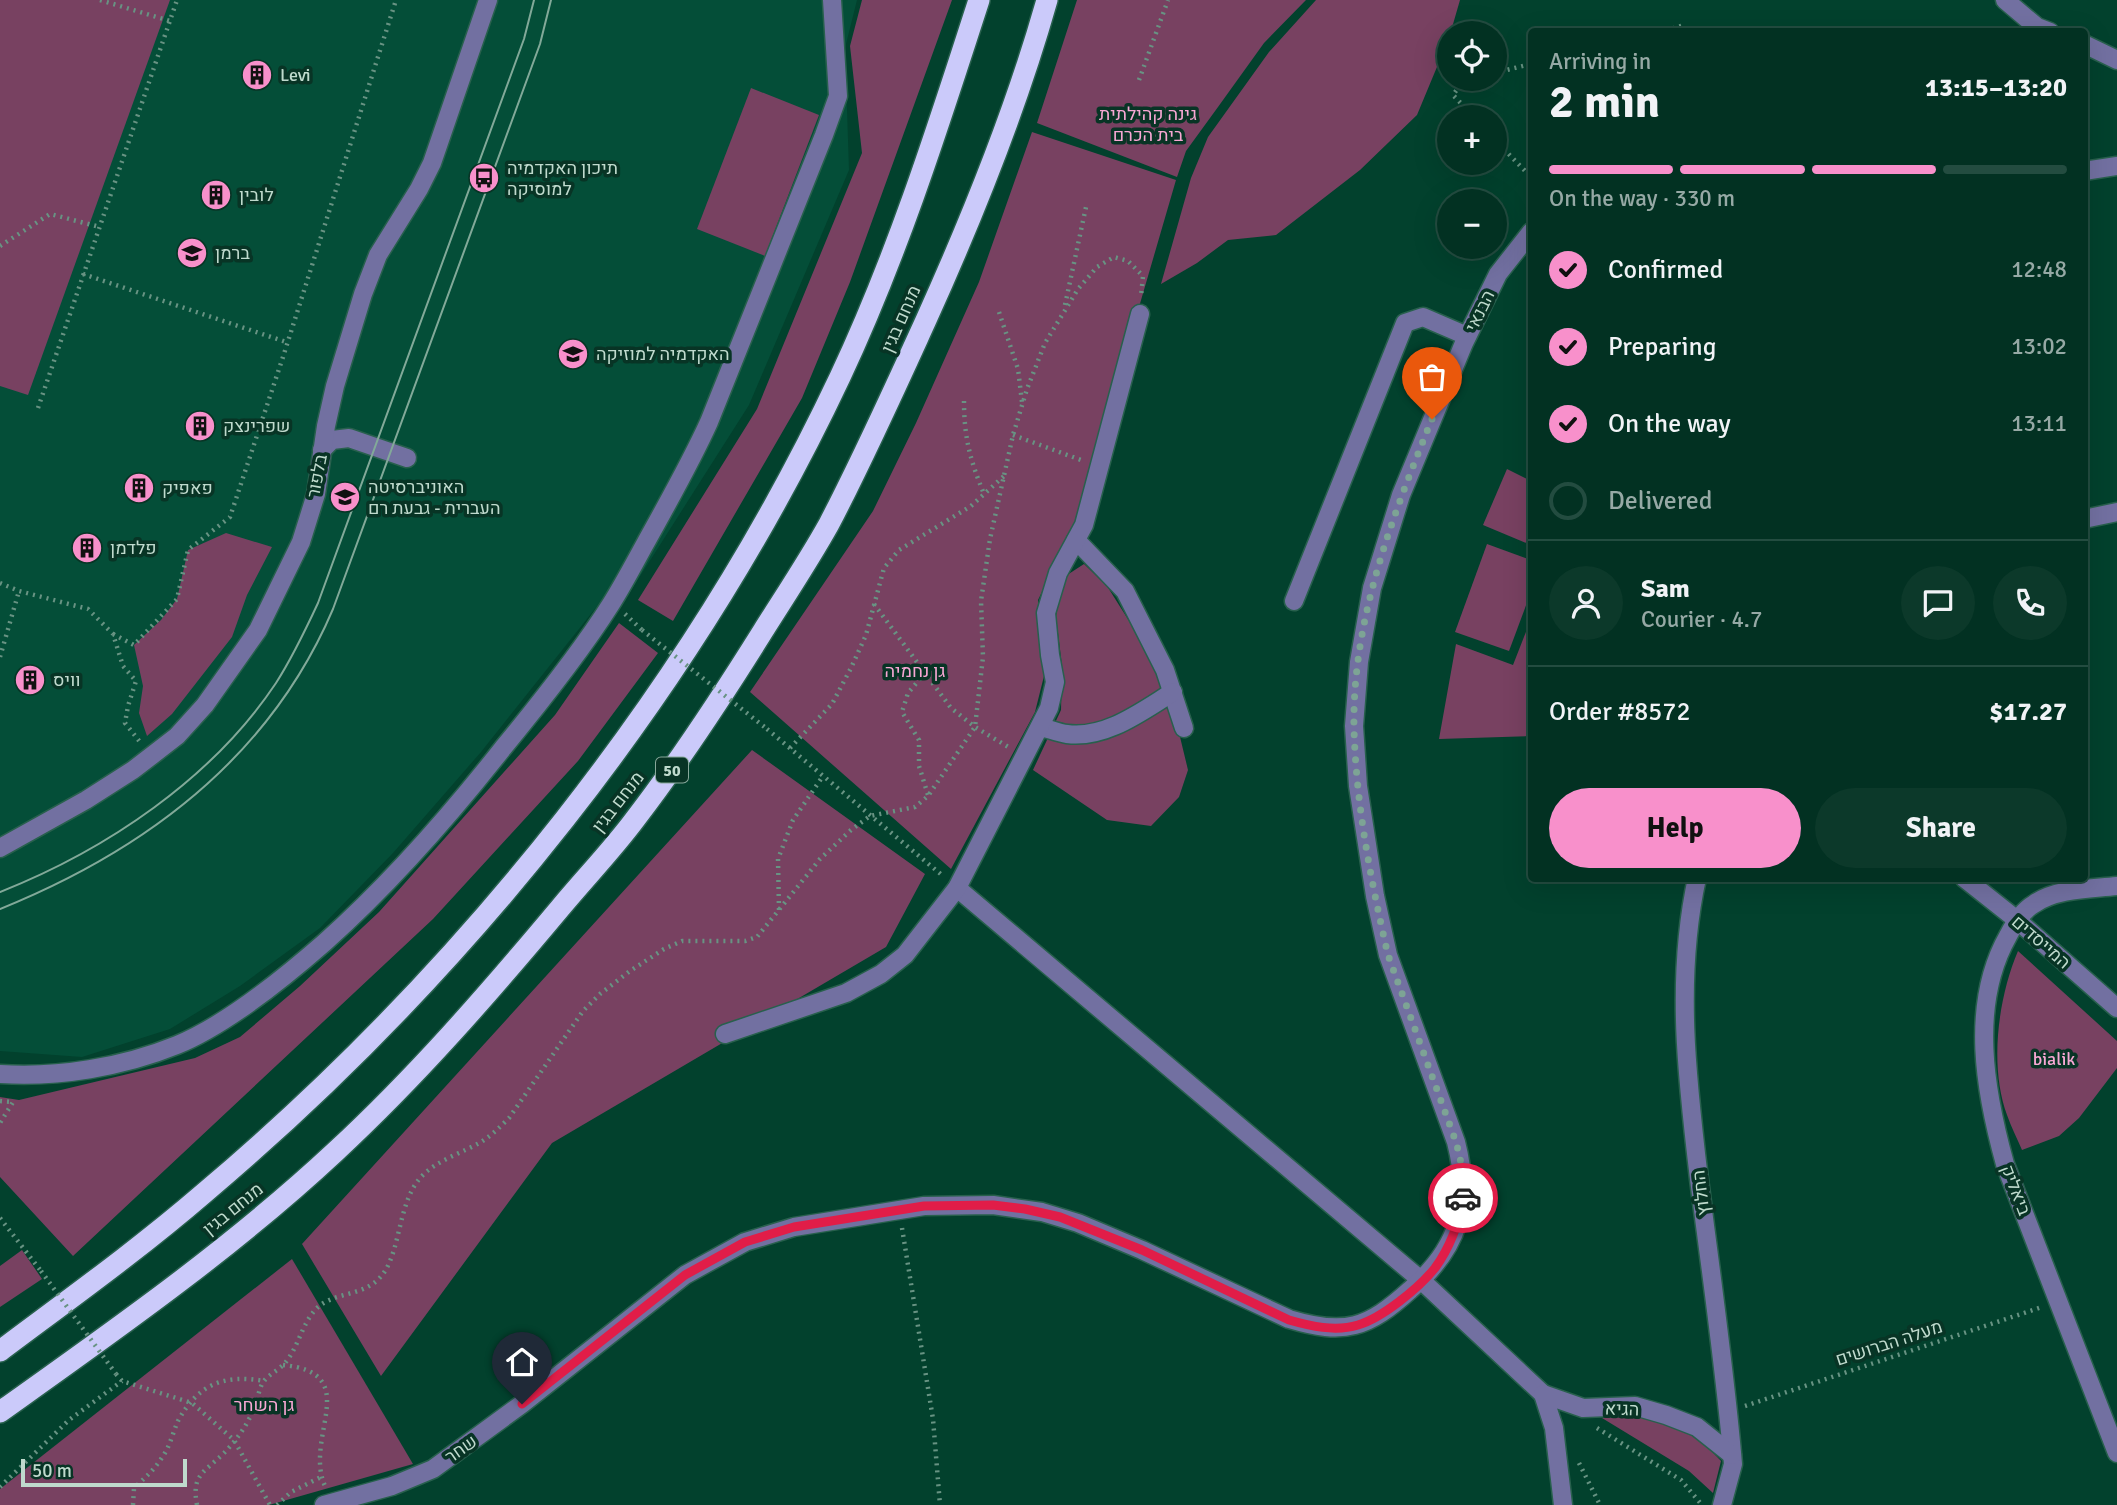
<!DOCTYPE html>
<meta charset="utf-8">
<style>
body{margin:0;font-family:Signika,Heebo,sans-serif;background:#0c392a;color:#f1f3f6;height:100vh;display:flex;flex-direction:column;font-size:26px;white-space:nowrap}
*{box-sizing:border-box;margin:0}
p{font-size:23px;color:#96a9a5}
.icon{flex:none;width:38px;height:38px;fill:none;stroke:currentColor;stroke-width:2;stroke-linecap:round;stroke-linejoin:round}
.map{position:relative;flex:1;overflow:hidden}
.sheet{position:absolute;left:1528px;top:28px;width:560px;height:854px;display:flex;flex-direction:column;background:#023122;border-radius:7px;box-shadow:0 7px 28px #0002,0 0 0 2px #234c40}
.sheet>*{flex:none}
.tools{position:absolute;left:1437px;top:21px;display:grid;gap:14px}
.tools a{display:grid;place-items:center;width:70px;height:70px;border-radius:50%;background:#023122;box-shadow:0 7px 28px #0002,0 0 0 2px #234c40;font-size:35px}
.scale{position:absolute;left:21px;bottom:18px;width:166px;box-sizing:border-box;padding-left:7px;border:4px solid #bfdacd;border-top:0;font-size:19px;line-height:24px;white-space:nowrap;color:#bfdacd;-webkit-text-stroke:5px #083425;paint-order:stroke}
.pin{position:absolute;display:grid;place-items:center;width:60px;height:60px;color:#fff;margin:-72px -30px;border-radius:50% 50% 50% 0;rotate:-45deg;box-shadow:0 0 7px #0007}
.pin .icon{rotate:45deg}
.courier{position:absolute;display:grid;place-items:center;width:70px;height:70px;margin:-35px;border:5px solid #e11d48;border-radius:50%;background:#fff;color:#222;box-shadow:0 2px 9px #0007}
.summary em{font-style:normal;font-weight:700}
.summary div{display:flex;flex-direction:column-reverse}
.summary{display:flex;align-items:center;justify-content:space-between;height:119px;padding:0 21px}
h1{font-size:46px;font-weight:700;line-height:52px}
.bar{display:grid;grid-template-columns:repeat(4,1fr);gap:10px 7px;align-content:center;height:84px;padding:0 21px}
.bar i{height:9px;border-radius:5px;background:#234c40}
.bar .selected{background:#f890cb}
.bar p{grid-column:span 4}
.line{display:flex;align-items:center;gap:18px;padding:0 21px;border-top:2px solid #234c40}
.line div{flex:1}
.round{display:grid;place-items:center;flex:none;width:74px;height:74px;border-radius:37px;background:#0c392a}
ol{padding:0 21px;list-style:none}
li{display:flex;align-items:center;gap:21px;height:77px}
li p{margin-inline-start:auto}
li .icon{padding:7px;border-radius:50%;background:#f890cb;color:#111;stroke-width:4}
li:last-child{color:#96a9a5}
li i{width:38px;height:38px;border:4px solid #234c40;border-radius:50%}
.cta{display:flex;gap:14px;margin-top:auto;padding:14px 21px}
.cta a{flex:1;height:80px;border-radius:42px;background:#f890cb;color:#111;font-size:28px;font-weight:700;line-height:80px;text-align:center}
.cta a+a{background:#0c392a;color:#f1f3f6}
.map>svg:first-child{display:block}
.built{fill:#044e38}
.green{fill:#784161}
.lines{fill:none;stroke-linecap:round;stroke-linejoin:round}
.minor-casing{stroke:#28604d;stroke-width:21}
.highway-casing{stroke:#28604d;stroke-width:24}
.path{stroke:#689383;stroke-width:4.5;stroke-dasharray:2 5;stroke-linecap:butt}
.minor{stroke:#7270a1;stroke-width:18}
.highway{stroke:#cbcafa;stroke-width:21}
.tram{stroke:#82a999;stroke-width:2}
.path-bridge{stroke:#689383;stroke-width:4.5;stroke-dasharray:2 5;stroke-linecap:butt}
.done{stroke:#7da495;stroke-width:7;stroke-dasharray:0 12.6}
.route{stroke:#e11d48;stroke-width:9}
.labels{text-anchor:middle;stroke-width:7;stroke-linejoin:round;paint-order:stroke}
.shield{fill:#083425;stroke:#88a89b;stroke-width:2}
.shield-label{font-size:16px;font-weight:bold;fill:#bfdacd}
.poi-label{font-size:18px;fill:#bfdacd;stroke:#083425;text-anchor:start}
.park-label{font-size:18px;fill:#f8a7d4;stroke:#083425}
.street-label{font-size:18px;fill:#bfdacd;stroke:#083425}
</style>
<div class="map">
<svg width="2117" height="1505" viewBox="0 0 2117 1505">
<rect width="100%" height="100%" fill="#02412d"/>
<!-- built -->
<path class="built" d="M0 0H857L845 48 849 170 749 405 623 603 610 590 481 752 393 853 320 928 240 986 170 1029 82 1057 0 1051Z"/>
<!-- green -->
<g class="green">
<path d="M0 0H170L28 395 0 386Z"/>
<path d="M862 0H952L850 282 802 398 673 621 638 600 757 409 862 153 850 46Z"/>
<path d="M1077 0H1306L1264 43 1218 107 1186 151 1177 177 1037 123Z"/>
<path d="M1316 0H1460L1449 38 1417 115 1360 170 1276 235 1228 240 1197 263 1161 284 1191 178 1208 137 1269 52Z"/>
<path d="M751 88 819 115 765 256 697 229Z"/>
<path d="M1032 132 1176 180 1077 520 1038 600 1044 676 1035 712 951 869 750 692 873 511 916 423 979 282Z"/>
<path d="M1507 469 1531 481V545L1483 525Z"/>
<path d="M226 533 272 547 247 595 232 637 172 714 147 736 139 713 143 686 134 645 161 620 177 599 188 550Z"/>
<path d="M1487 544 1531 560V592L1509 651 1455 632Z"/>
<path d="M1084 564 1107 586 1160 670 1174 712 1188 770 1179 797 1151 826 1107 820 1033 770 1061 710 1062 666 1056 616 1064 577Z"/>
<path d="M1531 619V736L1439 739 1456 644 1513 665Z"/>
<path d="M619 623 658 653 578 761 433 919 73 1256 0 1177V1097L19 1100 195 1058 240 1037 300 986 379 912 555 715Z"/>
<path d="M752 750 925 874 886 947 552 1143 381 1376 302 1244Z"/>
<path d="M2018 951 2117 1041V1068L2079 1118 2059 1136 2022 1150C2017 1138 2011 1127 2007 1115 1989 1066 1998 998 2018 951Z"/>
<path d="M22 1250 42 1279 0 1307V1266Z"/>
<path d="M292 1259 413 1464 269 1505H0V1489Z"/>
<path d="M1642 1417C1681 1425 1694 1432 1721 1461L1713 1493 1689 1471 1602 1418Z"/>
</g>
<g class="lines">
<!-- minor casing -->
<g class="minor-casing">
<g id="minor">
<path d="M2005 0 2037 27 2050 32"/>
<path d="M2084 44 2117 60"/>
<path d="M2084 171 2117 166"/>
<path d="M322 450 332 440 349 438 407 458"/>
<path d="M2084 519 2117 512"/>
<path d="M1076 540 1125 591 1165 670 1184 728"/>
<path d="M1294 601 1405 323 1423 317 1467 336"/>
<path d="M1041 727C1049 729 1059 733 1067 734 1106 739 1142 711 1173 692"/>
<path d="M0 848 86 800 133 770 177 736 205 705 258 630 301 542 316 494 326 426 335 386 363 294 378 255 419 189 432 163 488 0"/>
<path d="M1697 878C1675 978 1687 1079 1699 1179 1711 1274 1725 1369 1733 1464L1722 1505"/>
<path d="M1964 878 2017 920 2117 1008"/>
<path d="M2117 886C2091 889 2057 888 2034 904 2022 911 2014 924 2008 936 1969 1005 1985 1092 2005 1164L2117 1453"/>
<path d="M957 888 1422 1281 1543 1394"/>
<path d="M725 1034 846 993 881 974 905 955 957 888 1049 708 1055 682 1050 655 1046 613 1058 573 1084 525 1140 314"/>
<path d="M0 1074C57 1078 123 1067 177 1045 226 1025 284 978 324 943 390 884 448 818 503 748 540 703 580 653 611 604 623 585 634 564 645 544 667 504 690 464 709 422L824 135 838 96 832 0"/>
<path d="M324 1505 392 1486 433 1469 522 1404 685 1275 745 1242 794 1227 924 1206 993 1205 1042 1212 1078 1223 1142 1250 1289 1319C1345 1336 1368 1328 1410 1290 1459 1248 1472 1204 1456 1142L1388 955 1375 896 1358 786 1354 726 1359 662 1372 588 1401 495 1464 343 1498 274 1531 232"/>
<path d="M1563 1505 1554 1428 1543 1394 1583 1408 1635 1406 1666 1415 1697 1427 1732 1455"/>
</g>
</g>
<!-- highway casing -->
<g class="highway-casing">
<g id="highway">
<path d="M0 1351C68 1300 138 1250 203 1194 465 973 694 687 840 377 897 256 938 127 979 0"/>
<path d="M0 1412C115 1330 231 1249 335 1152 417 1076 489 993 561 907 586 877 613 849 636 818 682 758 723 695 763 631 785 596 809 560 829 524 864 457 895 388 926 320 973 216 1016 110 1047 0"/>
</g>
</g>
<!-- path -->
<g class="path">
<path d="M100 0 170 21"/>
<path d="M1659 32 1685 25"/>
<path d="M1494 73 1531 64"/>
<path d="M1472 79 1463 81 1453 95 1474 117"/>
<path d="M1139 80 1168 0"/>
<path d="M1494 139 1531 177"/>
<path d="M0 246 50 214 100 227"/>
<path d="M83 274 286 342"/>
<path d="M1065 305 1086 207"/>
<path d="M999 312 1018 369 1022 402"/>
<path d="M964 401C964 437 970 460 984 494"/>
<path d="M38 408 177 0"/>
<path d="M1013 435 1081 460"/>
<path d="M0 583 19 591 88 609 113 634 123 666 136 681 128 706 125 723 140 742"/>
<path d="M874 604 951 708 975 727 1010 748"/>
<path d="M625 614 642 630"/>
<path d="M113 634 134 645 177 599 188 550 230 517 283 357 396 0"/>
<path d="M0 657 19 591"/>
<path d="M925 673 908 693 902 712 919 740V766L928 795"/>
<path d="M767 729 943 876"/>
<path d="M790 748 832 704 851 668 866 635 884 568 899 550 971 506 1004 476"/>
<path d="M779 910 778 859 793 820 823 776"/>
<path d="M0 1101 13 1102 0 1123"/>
<path d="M0 1218 41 1271"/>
<path d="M902 1228 933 1419 940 1505"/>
<path d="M283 1365C365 1373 303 1437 325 1486"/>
<path d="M116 1374 122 1381 192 1403 234 1440 270 1505"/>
<path d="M1745 1406 2042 1307"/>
<path d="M1597 1428 1681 1480 1702 1505"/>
<path d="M1579 1463 1600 1505"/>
<path d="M0 1487 69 1420 122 1381"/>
<path d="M133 1505 134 1488C145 1478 155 1469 163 1456 170 1446 173 1432 178 1421 198 1384 224 1374 264 1381"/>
<path d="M197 1505C191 1474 205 1472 224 1453 233 1444 243 1431 249 1419 256 1409 257 1395 262 1384 267 1375 278 1371 285 1363 299 1346 302 1323 317 1308 336 1290 368 1298 385 1271 401 1245 399 1201 421 1177 437 1160 462 1153 481 1142 492 1135 500 1127 509 1118L583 1011 600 994 630 971 664 949 682 941H745L757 937 820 859 851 830 870 816 915 807 928 796 975 727 983 657 981 601 990 539 1013 435 1027 389 1045 343 1078 289 1097 267 1114 257 1128 261 1143 276 1141 296"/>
<path d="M277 1505 291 1492 321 1477"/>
</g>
<!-- minor -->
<use href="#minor" class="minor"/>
<!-- highway -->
<use href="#highway" class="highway"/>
<!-- tram -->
<g class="tram">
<path d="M0 892C106 850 212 779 276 683 292 658 305 631 318 603L524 39 534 0"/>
<path d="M0 909C146 850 270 757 333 609L540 44 551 0"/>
</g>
<!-- path-bridge -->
<g class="path-bridge">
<path d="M642 630 767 729"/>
<path d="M41 1271 116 1374"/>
</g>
</g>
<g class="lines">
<!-- done -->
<path class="done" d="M1432 419C1392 517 1352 621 1354 728 1356 805 1371 881 1388 955L1456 1142C1461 1161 1465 1179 1463 1198"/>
<!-- route -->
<path class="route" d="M522 1404 685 1275 745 1242 794 1227 924 1206 993 1205 1025 1209 1060 1217 1142 1250 1289 1320C1310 1326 1335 1332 1358 1325 1382 1318 1419 1288 1435 1268 1449 1249 1460 1222 1463 1198"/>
</g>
<!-- icons -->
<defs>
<g id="building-disc" transform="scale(1.575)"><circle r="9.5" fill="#f890cb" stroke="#083425"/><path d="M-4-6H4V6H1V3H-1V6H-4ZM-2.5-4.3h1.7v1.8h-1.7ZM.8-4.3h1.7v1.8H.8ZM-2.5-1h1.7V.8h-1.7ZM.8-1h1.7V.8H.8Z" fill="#111"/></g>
<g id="bus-disc" transform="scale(1.575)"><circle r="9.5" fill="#f890cb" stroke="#083425"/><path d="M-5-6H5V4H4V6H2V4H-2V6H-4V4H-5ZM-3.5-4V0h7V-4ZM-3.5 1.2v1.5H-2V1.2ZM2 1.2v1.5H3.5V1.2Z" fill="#111"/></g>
<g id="university-disc" transform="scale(1.575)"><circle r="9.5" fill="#f890cb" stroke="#083425"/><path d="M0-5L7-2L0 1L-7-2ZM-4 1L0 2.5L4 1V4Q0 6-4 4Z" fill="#111"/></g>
</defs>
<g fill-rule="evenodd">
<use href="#building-disc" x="257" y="75"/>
<use href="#bus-disc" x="484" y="178"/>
<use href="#building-disc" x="216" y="195"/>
<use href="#university-disc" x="192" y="253"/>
<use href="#university-disc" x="573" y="354"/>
<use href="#building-disc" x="200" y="426"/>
<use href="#building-disc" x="139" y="488"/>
<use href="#university-disc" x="345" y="497"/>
<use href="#building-disc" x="87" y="548"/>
<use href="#building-disc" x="30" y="680"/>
</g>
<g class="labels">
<!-- shield labels -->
<rect class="shield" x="656" y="757.5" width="32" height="25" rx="5"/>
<g class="shield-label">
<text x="672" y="776">50</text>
</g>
<!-- poi labels -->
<g class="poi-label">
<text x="280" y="81">Levi</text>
<text x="507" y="174">תיכון האקדמיה<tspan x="507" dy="21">למוסיקה</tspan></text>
<text x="239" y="201">לובין</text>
<text x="215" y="259">ברמן</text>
<text x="596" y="360">האקדמיה למוזיקה</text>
<text x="223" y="432">שפרינצק</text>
<text x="368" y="493">האוניברסיטה<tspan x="368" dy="21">העברית - גבעת רם</tspan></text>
<text x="162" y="494">פאפיק</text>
<text x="110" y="554">פלדמן</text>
<text x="53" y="686">וויס</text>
</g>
<!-- park labels -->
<g class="park-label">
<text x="1148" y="120">גינה קהילתית<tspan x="1148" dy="21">בית הכרם</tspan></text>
<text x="915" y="677">גן נחמיה</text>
<text x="2054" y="1065">bialik</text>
<text x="264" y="1411">גן השחר</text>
</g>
<!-- street labels -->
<g class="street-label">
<text transform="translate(1480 311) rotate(-64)" y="6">הבנאי</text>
<text transform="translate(901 319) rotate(-66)" y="6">מנחם בגין</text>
<text transform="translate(317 476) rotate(-79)" y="6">בלפור</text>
<text transform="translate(618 802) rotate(-52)" y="6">מנחם בגין</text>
<text transform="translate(2041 942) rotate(41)" y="6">המייסדים</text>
<text transform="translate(2016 1190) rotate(69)" y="6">ביאליק</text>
<text transform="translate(1701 1193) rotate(-97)" y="6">החלוץ</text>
<text transform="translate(233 1209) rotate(-39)" y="6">מנחם בגין</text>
<text transform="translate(1889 1343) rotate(-18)" y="6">מעלה הברושים</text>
<text transform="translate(1622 1409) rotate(2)" y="6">הגיא</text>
<text transform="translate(461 1449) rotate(-35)" y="6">שחר</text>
</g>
</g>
</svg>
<div class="tools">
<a><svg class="icon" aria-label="locate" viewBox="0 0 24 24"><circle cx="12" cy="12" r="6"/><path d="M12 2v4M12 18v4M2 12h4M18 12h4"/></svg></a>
<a>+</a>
<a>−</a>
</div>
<div class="scale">50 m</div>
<div class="pin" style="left:1432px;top:419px;background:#ea580c"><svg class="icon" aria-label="bag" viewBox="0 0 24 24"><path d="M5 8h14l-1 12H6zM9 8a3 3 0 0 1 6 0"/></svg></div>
<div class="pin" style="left:522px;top:1404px;background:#1f2937"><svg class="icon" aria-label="home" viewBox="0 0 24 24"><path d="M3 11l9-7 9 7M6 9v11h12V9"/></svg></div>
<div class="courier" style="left:1463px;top:1198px"><svg class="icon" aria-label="car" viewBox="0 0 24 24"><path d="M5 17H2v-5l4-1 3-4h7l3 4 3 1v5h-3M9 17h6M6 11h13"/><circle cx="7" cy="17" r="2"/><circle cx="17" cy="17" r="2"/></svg></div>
<section class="sheet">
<div class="summary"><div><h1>2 min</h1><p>Arriving in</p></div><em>13:15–13:20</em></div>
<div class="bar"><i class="selected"></i><i class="selected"></i><i class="selected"></i><i></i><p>On the way · 330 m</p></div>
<ol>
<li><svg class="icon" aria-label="check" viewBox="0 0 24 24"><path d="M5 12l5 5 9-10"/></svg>Confirmed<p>12:48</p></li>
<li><svg class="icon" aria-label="check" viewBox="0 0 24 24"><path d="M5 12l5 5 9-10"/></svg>Preparing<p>13:02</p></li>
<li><svg class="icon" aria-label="check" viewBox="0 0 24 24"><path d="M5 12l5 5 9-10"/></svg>On the way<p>13:11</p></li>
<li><i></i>Delivered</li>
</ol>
<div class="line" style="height:126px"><a class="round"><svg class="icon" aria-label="person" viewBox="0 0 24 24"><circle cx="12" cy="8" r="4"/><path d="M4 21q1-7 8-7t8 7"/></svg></a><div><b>Sam</b><p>Courier · 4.7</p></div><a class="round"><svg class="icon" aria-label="chat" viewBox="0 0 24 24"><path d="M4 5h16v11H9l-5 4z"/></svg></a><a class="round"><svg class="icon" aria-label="phone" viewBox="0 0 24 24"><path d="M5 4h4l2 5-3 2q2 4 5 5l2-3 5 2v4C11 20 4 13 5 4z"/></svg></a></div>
<div class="line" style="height:91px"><div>Order #8572</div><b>$17.27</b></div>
<div class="cta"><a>Help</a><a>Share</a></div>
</section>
</div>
